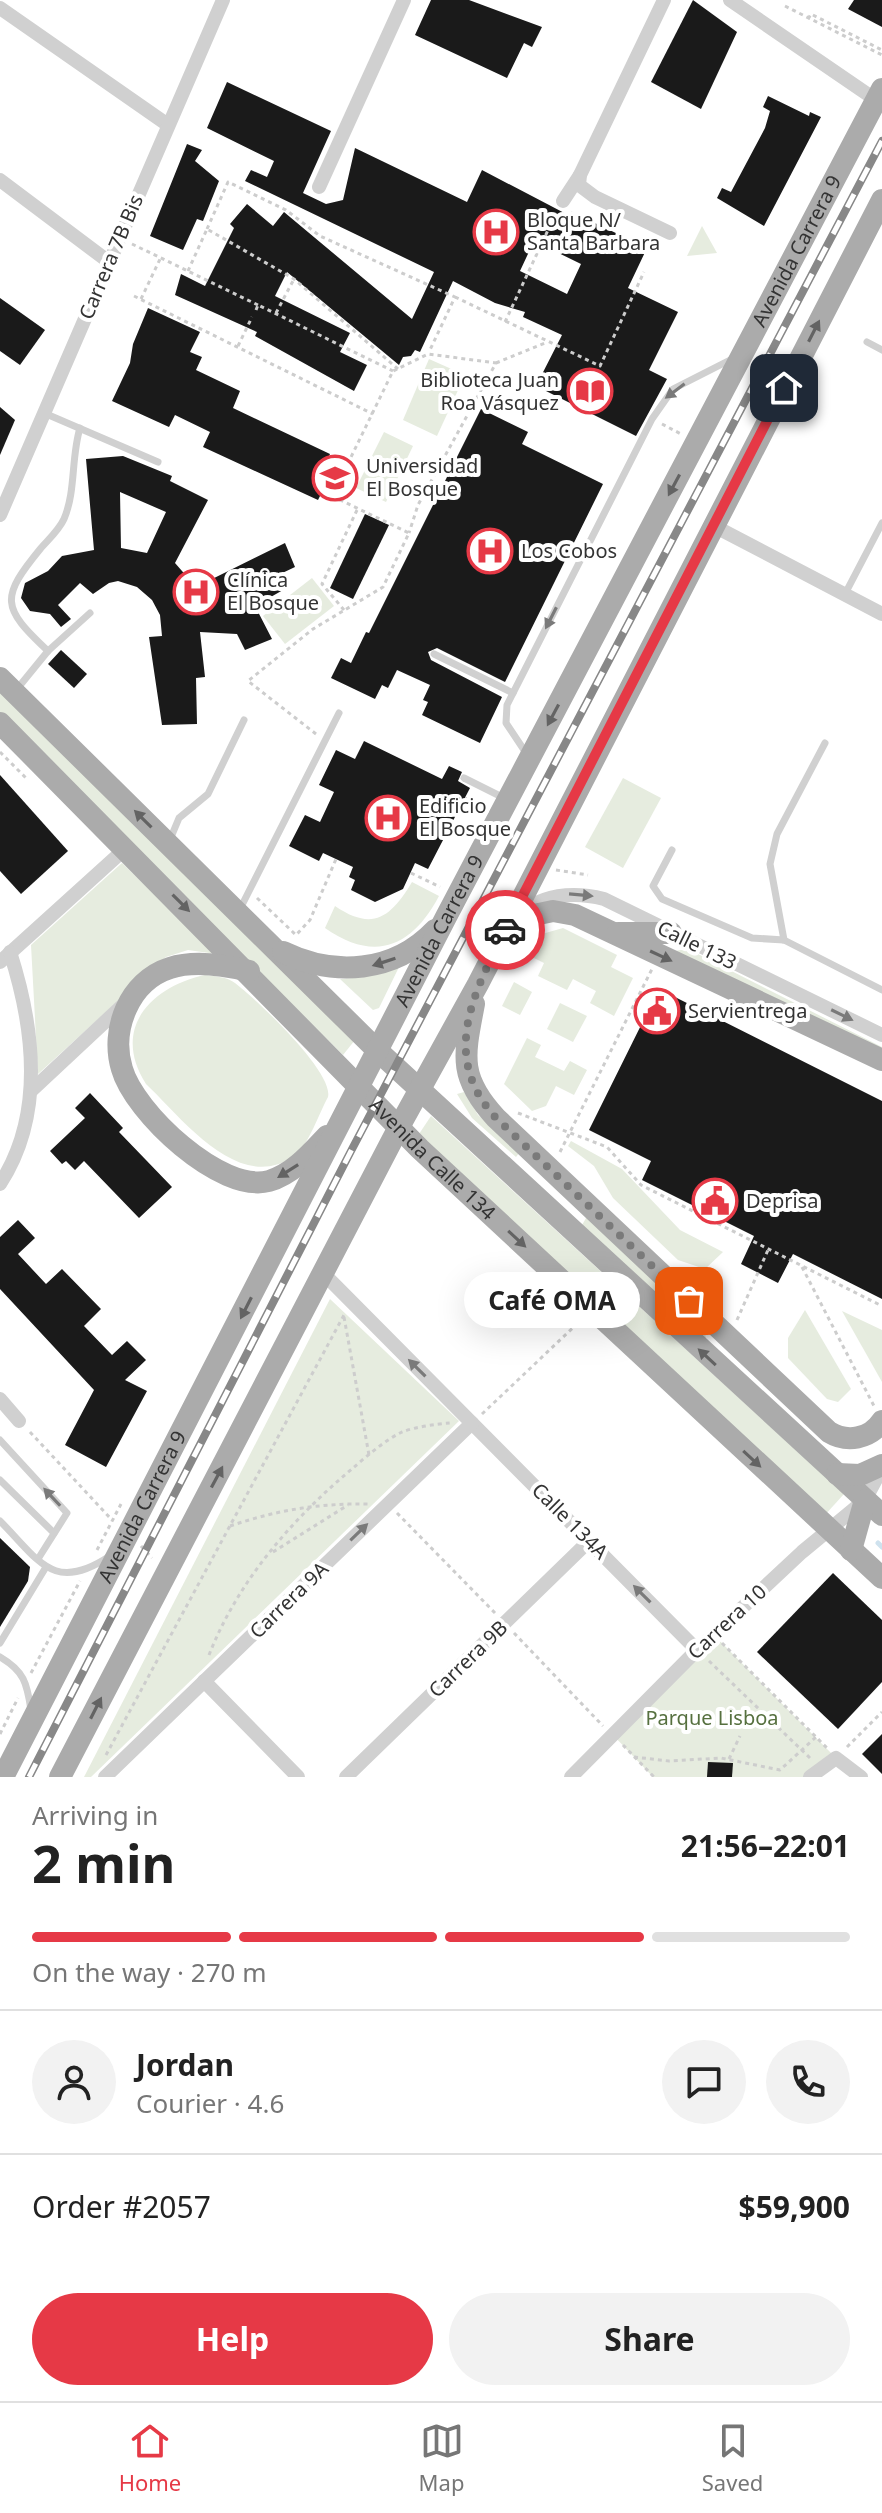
<!DOCTYPE html>
<meta charset="utf-8">
<style>
body{margin:0;font-family:"Noto Sans",sans-serif;background:#f2f2f2;color:#222;height:100vh;display:flex;flex-direction:column;font-size:30px;white-space:nowrap}
*{box-sizing:border-box;margin:0}
p{font-size:26px;color:#767676}
.icon{flex:none;width:44px;height:44px;fill:none;stroke:currentColor;stroke-width:2;stroke-linecap:round;stroke-linejoin:round}
.map{position:relative;height:1777px;overflow:hidden}
.details{display:flex;flex-direction:column;background:#fff;flex:1}
.details>*{flex:none}
.pin{position:absolute;display:grid;place-items:center;width:68px;height:68px;color:#fff;margin:-34px;border-radius:16px;box-shadow:0 4px 12px #0006}
.courier{position:absolute;display:grid;place-items:center;width:80px;height:80px;margin:-40px;border:6px solid #e63946;border-radius:50%;background:#fff;color:#222;box-shadow:0 2px 10px #0007}
.bubble{position:absolute;height:56px;border-radius:28px;background:#fff;box-shadow:0 8px 32px #0002;font-size:26px;font-weight:700;line-height:56px;text-align:center}
.head em{font-style:normal;font-weight:700}
.head div{display:flex;flex-direction:column-reverse}
.head{display:flex;align-items:center;justify-content:space-between;height:136px;padding:0 32px}
h1{font-size:52px;font-weight:700;line-height:60px}
.bar{display:grid;grid-template-columns:repeat(4,1fr);gap:12px 8px;align-content:center;height:96px;padding:0 32px}
.bar i{height:10px;border-radius:6px;background:#e0e0e0}
.bar .selected{background:#e63946}
.bar p{grid-column:span 4}
.line{display:flex;align-items:center;gap:20px;padding:0 32px;border-top:2px solid #e0e0e0}
.line div{flex:1}
.round{display:grid;place-items:center;flex:none;width:84px;height:84px;border-radius:42px;background:#f2f2f2}
.primary-button{display:flex;gap:16px;margin-top:auto;padding:16px 32px}
.primary-button a{flex:1;height:92px;border-radius:48px;background:#e63946;color:#fff;font-size:32px;font-weight:700;line-height:92px;text-align:center}
.primary-button a+a{background:#f2f2f2;color:#222}
.tab-bar{display:flex;justify-content:space-around;align-items:center;height:112px;border-top:2px solid #e0e0e0;background:#fff;font-size:22px;color:#767676}
.tab-bar a{display:grid;justify-items:center;gap:4px}
.tab-bar .selected{color:#e63946}
.map>svg:first-child{display:block}
.green{fill:#e6ecdf}
.lines{fill:none;stroke-linecap:round;stroke-linejoin:round}
.stream{stroke:#cfe2ee;stroke-width:5}
.building{fill:#1a1a1a;fill-rule:evenodd}
.path{stroke:#cdcdcd;stroke-width:3;stroke-dasharray:4 4;stroke-linecap:butt}
.service{stroke:#d0d0d0;stroke-width:7}
.minor{stroke:#d0d0d0;stroke-width:14}
.primary{stroke:#ababab;stroke-width:22}
.rail-casing{stroke:#888;stroke-width:8}
.rail{stroke:#fff;stroke-width:5;stroke-dasharray:15;stroke-linecap:butt}
.oneway{fill:#636363}
.oneway2{fill:#7a7a7a}
.done{stroke:#7a7a7a;stroke-width:8;stroke-dasharray:0 14.4}
.route{stroke:#e63946;stroke-width:10}
.labels{text-anchor:middle;stroke-width:8;stroke-linejoin:round;paint-order:stroke}
.poi-label{font-size:20px;fill:#333;stroke:#fff;text-anchor:start}
.street-label{font-size:20px;fill:#333;stroke:#fff}
.park-label{font-size:20px;fill:#56703f;stroke:#fff}
</style>
<div class="map">
<svg width="882" height="1777" viewBox="0 0 882 1777">
<rect width="100%" height="100%" fill="#fff"/>
<!-- green -->
<g class="green">
<path d="M702 226 717 253 687 256Z"/>
<path d="M429 359 465 375 437 436 403 420Z"/>
<path d="M384 432 413 446 386 502 356 488Z"/>
<path d="M312 578 334 606 285 644 263 616Z"/>
<path d="M0 690 355 1040 343 1055 0 716Z"/>
<path d="M623 778 661 798 623 868 585 847Z"/>
<path d="M122 863 216 954 188 950 166 957 38 1074 31 945Z"/>
<path d="M412 882 439 896C412 947 375 963 325 928L335 906C373 932 391 917 412 882Z"/>
<path d="M563 928 617 955 611 967 633 978 614 1016 590 1003 596 991 573 979 567 990 538 976 544 963 528 955 542 934Z"/>
<path d="M688 949 882 1047V1055L674 951Z"/>
<path d="M400 965 379 1008 373 1010 340 979 365 977Z"/>
<path d="M205 975C215 976 227 977 235 983 256 999 334 1072 328 1097 319 1113 309 1145 294 1156 239 1195 182 1118 146 1084 111 1029 150 987 205 975Z"/>
<path d="M514 982 532 992 520 1015 502 1006Z"/>
<path d="M560 1003 587 1016 573 1042 547 1029Z"/>
<path d="M527 1038 541 1045 535 1057 564 1071 570 1061 587 1070 574 1095 556 1086 546 1106 532 1111 504 1084Z"/>
<path d="M464 1092 478 1115 520 1152 516 1157 472 1118 457 1094Z"/>
<path d="M431 1116 844 1494 824 1516 417 1137Z"/>
<path d="M571 1141 622 1169 680 1230 723 1252 705 1269 678 1260 613 1198 594 1166 568 1146Z"/>
<path d="M589 1213 704 1323 706 1340 582 1225Z"/>
<path d="M330 1299 459 1421 91 1777H84Z"/>
<path d="M805 1310 851 1389 838 1402 827 1399 788 1358V1338Z"/>
<path d="M842 1311 882 1330V1382Z"/>
<path d="M714 1635 836 1758 817 1777H653L613 1735Z"/>
</g>
<g class="lines">
<!-- stream -->
<path class="stream" d="M878 1543 882 1547"/>
</g>
<!-- building -->
<g class="building">
<path d="M431 0H469L542 27 532 47 524 43 507 78 415 35Z"/>
<path d="M693 0 737 32 701 109 651 82Z"/>
<path d="M854 0H882V27L848 9Z"/>
<path d="M227 82 331 131 303 193 326 204 343 200 355 148 467 202 482 170 593 228 595 223 647 248 628 288 678 312 649 370 667 379 636 436 536 386 562 335 523 317 525 312 495 303 453 281 420 352 415 350 411 356 403 357 399 365 287 272 275 296 350 333 340 352 367 365 354 391 255 336 257 332 175 295 181 274 205 286 234 228 230 224 247 204 273 226 284 212 412 319 434 272 245 181 251 170 267 177 274 161 207 128ZM534 241 581 264 567 294 520 271Z"/>
<path d="M768 96 809 116 810 112 821 117 764 226 717 198 722 188 731 192 765 128 770 111 763 107Z"/>
<path d="M187 144 202 150 195 161 219 181 203 221 197 219 183 250 150 236Z"/>
<path d="M0 298 45 330 20 365 0 351Z"/>
<path d="M148 308 200 332 190 352 202 357 196 370 240 391 233 408 330 454 320 476 328 480 318 500 203 447 210 432 175 415 169 427 112 401 130 363 133 344Z"/>
<path d="M0 407 15 420 0 455Z"/>
<path d="M481 409 528 432 522 444 603 484 505 682 437 648 428 652 431 660 502 697 480 743 422 715 428 702 423 700 430 685 397 670 388 688 382 685 375 699 331 678 341 658 351 663 366 632 369 633Z"/>
<path d="M123 456 172 476 170 481 208 500 175 563 196 587 285 543 295 567 276 576 283 590 255 606 272 639 245 650 237 634 200 632 205 677 196 678 197 724 162 725 149 637 162 636 160 615 152 600 137 587 118 581 109 583 93 594 80 583 58 605 71 619 61 627 50 614 30 611 21 598 25 583 48 571 62 556 94 550 86 459ZM120 492 166 512 147 553 121 548Z"/>
<path d="M365 514 389 525 353 599 330 588Z"/>
<path d="M61 650 87 674 74 688 48 664Z"/>
<path d="M364 741 442 779 449 766 462 772 458 781 470 788 428 869 415 863 403 889 375 902 351 890 355 880 349 877 353 867 323 853 319 861 289 846 305 815 320 822 334 792 319 785 336 750 355 759Z"/>
<path d="M0 775 68 851 21 894 0 871Z"/>
<path d="M659 989 882 1101V1299L793 1254 778 1283 741 1264 754 1236 642 1180 651 1161 589 1130Z"/>
<path d="M90 1093 123 1128 119 1132 172 1187 139 1218 84 1161 75 1170 66 1161 62 1164 50 1151 85 1118 75 1108Z"/>
<path d="M18 1220 35 1238 18 1254 46 1284 62 1269 101 1309 84 1326 112 1355 127 1341 146 1360 125 1380 147 1391 106 1467 65 1445 94 1390 0 1289V1237Z"/>
<path d="M0 1538 30 1567 28 1581 0 1627Z"/>
<path d="M833 1573 882 1620V1682L838 1729 757 1652Z"/>
<path d="M882 1734V1774L862 1754Z"/>
<path d="M708 1762 733 1763 732 1777H707Z"/>
</g>
<g class="lines">
<!-- path -->
<g class="path">
<path d="M785 6 882 55"/>
<path d="M808 19 811 14 882 50"/>
<path d="M571 213 595 223"/>
<path d="M207 229 228 182 286 210 320 236 455 297 429 352"/>
<path d="M132 244 258 305"/>
<path d="M188 271 207 229 294 279 398 369"/>
<path d="M134 296 373 414"/>
<path d="M455 297 600 366 644 272"/>
<path d="M141 299 161 257"/>
<path d="M256 310 258 305 393 371"/>
<path d="M276 313 294 279"/>
<path d="M505 322 556 213"/>
<path d="M238 346 252 317"/>
<path d="M496 363 545 343"/>
<path d="M662 424 681 434"/>
<path d="M344 610 322 584 357 510"/>
<path d="M316 734 248 681 313 629 383 587 409 533 332 496 393 371 428 354 496 363 418 505 409 533"/>
<path d="M0 752 26 778"/>
<path d="M465 798 484 809"/>
<path d="M556 870 588 875"/>
<path d="M411 873 440 887"/>
<path d="M257 898 296 935 310 920 336 859"/>
<path d="M518 1113 607 1147 641 1185 882 1306"/>
<path d="M560 1152 652 969"/>
<path d="M802 1267 874 1406"/>
<path d="M344 1317 369 1455"/>
<path d="M737 1320 768 1250"/>
<path d="M482 1414 578 1323"/>
<path d="M30 1432 112 1520"/>
<path d="M397 1513 495 1613"/>
<path d="M230 1526C277 1510 320 1503 369 1504"/>
<path d="M141 1546 152 1558"/>
<path d="M97 1550 121 1504"/>
<path d="M273 1552 348 1505"/>
<path d="M514 1633 603 1726"/>
<path d="M722 1643 827 1748"/>
<path d="M209 1655C238 1581 292 1519 353 1468 367 1456 385 1440 402 1432 415 1427 436 1424 450 1423"/>
<path d="M709 1661 810 1758"/>
<path d="M31 1673 80 1581"/>
<path d="M0 1734 18 1698"/>
<path d="M623 1745 654 1777"/>
<path d="M847 1747 882 1712"/>
<path d="M106 1755 344 1315"/>
<path d="M634 1757 669 1761 721 1758 780 1770 816 1737"/>
<path d="M729 1759 740 1736"/>
</g>
<!-- service -->
<g class="service">
<path d="M867 342 882 350"/>
<path d="M44 413 158 462"/>
<path d="M845 594 882 523"/>
<path d="M48 651C1 607 0 598 41 548 49 539 59 530 64 519 76 491 71 457 80 428"/>
<path d="M434 654 513 693"/>
<path d="M17 689 48 651 90 613"/>
<path d="M528 756 506 723 507 705 652 419 673 389 734 358"/>
<path d="M464 778 506 799"/>
<path d="M169 842 179 818 208 794 244 720"/>
<path d="M672 850 653 886 662 899 752 938 784 940 882 990"/>
<path d="M239 911 339 713"/>
<path d="M784 940 770 864 777 834 825 743"/>
<path d="M0 1440 67 1513 38 1559"/>
<path d="M0 1480 54 1533"/>
<path d="M0 1521C39 1560 53 1594 110 1556"/>
<path d="M0 1643 46 1567"/>
<path d="M0 1657C24 1671 27 1683 31 1710"/>
</g>
<!-- minor -->
<g class="minor">
<path d="M664 0 580 175 579 185 595 197 670 233"/>
<path d="M730 0 876 100"/>
<path d="M0 8 168 125"/>
<path d="M0 180 109 262"/>
<path d="M319 187 404 0"/>
<path d="M563 201 580 175"/>
<path d="M0 515 223 0"/>
<path d="M712 525 882 614"/>
<path d="M517 915C543 894 572 891 604 899L882 1035"/>
<path d="M0 962 126 848"/>
<path d="M31 1091 124 1004"/>
<path d="M0 1184C45 1115 34 1027 10 952"/>
<path d="M323 1273 697 1650"/>
<path d="M0 1399 19 1421"/>
<path d="M204 1681 298 1777"/>
<path d="M105 1777 472 1423"/>
<path d="M346 1777 589 1541"/>
<path d="M571 1777 697 1650 802 1552 865 1500 882 1468"/>
<path d="M810 1777 836 1758 861 1777"/>
</g>
<!-- primary -->
<g class="primary">
<path d="M0 678 379 1052 882 1515"/>
<path id="s1" d="M0 723 420 1149 882 1578"/>
<path d="M510 920 553 911 575 915 882 1060"/>
<path d="M618 933H671"/>
<path d="M283 952C334 977 394 973 435 930"/>
<path d="M249 971C224 965 195 960 170 968 129 981 110 1030 122 1069 134 1112 221 1194 269 1181 293 1174 311 1153 327 1136"/>
<path d="M474 1004C464 1056 458 1077 496 1118L829 1432C847 1443 870 1439 882 1421"/>
<path d="M837 1474 860 1475 882 1465"/>
<path d="M851 1550 865 1500"/>
<path id="s2" d="M3 1777 446 917 882 89"/>
<path d="M60 1777 399 1127 478 984 882 200"/>
</g>
<!-- rail casing -->
<g class="rail-casing">
<path id="rail" d="M29 1777 351 1151 882 141"/>
</g>
<!-- rail -->
<use href="#rail" class="rail"/>
</g>
<!-- one-way arrows -->
<defs><path id="oneway-solid" d="M-6-.8H1V-3.2L6.5 0L1 3.2V.8H-6Z" transform="scale(2)"/></defs>
<g class="oneway">
<use href="#oneway-solid" transform="translate(814 331) rotate(-63)"/>
<use href="#oneway-solid" transform="translate(674 485) rotate(118)"/>
<use href="#oneway-solid" transform="translate(553 715) rotate(118)"/>
<use href="#oneway-solid" transform="translate(143 819) rotate(-135)"/>
<use href="#oneway-solid" transform="translate(181 903) rotate(45)"/>
<use href="#oneway-solid" transform="translate(661 956) rotate(25)"/>
<use href="#oneway-solid" transform="translate(384 962) rotate(162)"/>
<use href="#oneway-solid" transform="translate(288 1171) rotate(148)"/>
<use href="#oneway-solid" transform="translate(517 1239) rotate(43)"/>
<use href="#oneway-solid" transform="translate(246 1308) rotate(117)"/>
<use href="#oneway-solid" transform="translate(707 1357) rotate(-137)"/>
<use href="#oneway-solid" transform="translate(752 1459) rotate(43)"/>
<use href="#oneway-solid" transform="translate(217 1477) rotate(-62)"/>
<use href="#oneway-solid" transform="translate(96 1708) rotate(-63)"/>
</g>
<g class="oneway2">
<use href="#oneway-solid" transform="translate(675 391) rotate(143)"/>
<use href="#oneway-solid" transform="translate(551 618) rotate(117)"/>
<use href="#oneway-solid" transform="translate(581 895) rotate(5)"/>
<use href="#oneway-solid" transform="translate(842 1015) rotate(26)"/>
<use href="#oneway-solid" transform="translate(417 1368) rotate(-135)"/>
<use href="#oneway-solid" transform="translate(52 1497) rotate(-133)"/>
<use href="#oneway-solid" transform="translate(359 1532) rotate(-44)"/>
<use href="#oneway-solid" transform="translate(642 1594) rotate(-135)"/>
</g>
<g class="lines">
<!-- done -->
<path class="done" d="M505 930C473 994 440 1057 496 1118L689 1301"/>
<!-- route -->
<path class="route" d="M505 930 784 388"/>
</g>
<!-- icons -->
<defs>
<g id="hospital-ring" transform="scale(2.3)"><circle r="9.5" fill="#fff" stroke="#e63946" stroke-width="1.5"/><path d="M-5-5h3v3.5h4V-5h3V5h-3V1.5h-4V5h-3Z" fill="#e63946"/></g>
<g id="library-ring" transform="scale(2.3)"><circle r="9.5" fill="#fff" stroke="#e63946" stroke-width="1.5"/><path d="M-6-4Q-3-5.5-.7-3.5V5Q-3 3-6 4ZM6-4Q3-5.5 .7-3.5V5Q3 3 6 4Z" fill="#e63946"/></g>
<g id="university-ring" transform="scale(2.3)"><circle r="9.5" fill="#fff" stroke="#e63946" stroke-width="1.5"/><path d="M0-5L7-2L0 1L-7-2ZM-4 1L0 2.5L4 1V4Q0 6-4 4Z" fill="#e63946"/></g>
<g id="civic-ring" transform="scale(2.3)"><circle r="9.5" fill="#fff" stroke="#e63946" stroke-width="1.5"/><path d="M-.6-6.5H3V-4.5H.6V-3L4-1V1h2V6H-6V1h2V-1L-.6-3ZM-1.2 2.5V6h2.4V2.5Z" fill="#e63946"/></g>
</defs>
<g fill-rule="evenodd">
<use href="#hospital-ring" x="496" y="232"/>
<use href="#library-ring" x="590" y="391"/>
<use href="#university-ring" x="335" y="478"/>
<use href="#hospital-ring" x="490" y="551"/>
<use href="#hospital-ring" x="196" y="592"/>
<use href="#hospital-ring" x="388" y="818"/>
<use href="#civic-ring" x="657" y="1011"/>
<use href="#civic-ring" x="715" y="1201"/>
</g>
<g class="labels">
<!-- poi labels -->
<g class="poi-label">
<text x="527" y="227">Bloque N/<tspan x="527" dy="23">Santa Barbara</tspan></text>
<text x="559" y="387" text-anchor="end">Biblioteca Juan<tspan x="559" dy="23">Roa Vásquez</tspan></text>
<text x="366" y="473">Universidad<tspan x="366" dy="23">El Bosque</tspan></text>
<text x="521" y="558">Los Cobos</text>
<text x="227" y="587">Clínica<tspan x="227" dy="23">El Bosque</tspan></text>
<text x="419" y="813">Edificio<tspan x="419" dy="23">El Bosque</tspan></text>
<text x="688" y="1018">Servientrega</text>
<text x="746" y="1208">Deprisa</text>
</g>
<!-- street labels -->
<g class="street-label">
<text dy="7" stroke="none"><textPath href="#s2" startOffset="1720">Avenida Carrera 9</textPath></text>
<text transform="translate(111 257) rotate(-67)" y="7">Carrera 7B Bis</text>
<text dy="7" stroke="none"><textPath href="#s2" startOffset="952">Avenida Carrera 9</textPath></text>
<text transform="translate(697 945) rotate(26)" y="7">Calle 133</text>
<text dy="7" stroke="none"><textPath href="#s1" startOffset="614">Avenida Calle 134</textPath></text>
<text dy="7" stroke="none"><textPath href="#s2" startOffset="304">Avenida Carrera 9</textPath></text>
<text transform="translate(570 1521) rotate(45)" y="7">Calle 134A</text>
<text transform="translate(289 1600) rotate(-44)" y="7">Carrera 9A</text>
<text transform="translate(727 1622) rotate(-43)" y="7">Carrera 10</text>
<text transform="translate(468 1659) rotate(-44)" y="7">Carrera 9B</text>
</g>
<!-- park labels -->
<g class="park-label">
<text x="712" y="1725">Parque Lisboa</text>
</g>
</g>
</svg>
<div class="pin" style="left:689px;top:1301px;background:#ea580c"><svg class="icon" aria-label="bag" viewBox="0 0 24 24"><path d="M5 8h14l-1 12H6zM9 8a3 3 0 0 1 6 0"/></svg></div>
<div class="pin" style="left:784px;top:388px;background:#1f2937"><svg class="icon" aria-label="home" viewBox="0 0 24 24"><path d="M3 11l9-7 9 7M6 9v11h12V9"/></svg></div>
<div class="courier" style="left:505px;top:930px"><svg class="icon" aria-label="car" viewBox="0 0 24 24"><path d="M5 17H2v-5l4-1 3-4h7l3 4 3 1v5h-3M9 17h6M6 11h13"/><circle cx="7" cy="17" r="2"/><circle cx="17" cy="17" r="2"/></svg></div>
<div class="bubble" style="left:464px;top:1272px;width:176px">Café OMA</div>
</div>
<section class="details">
<div class="head"><div><h1>2 min</h1><p>Arriving in</p></div><em>21:56–22:01</em></div>
<div class="bar"><i class="selected"></i><i class="selected"></i><i class="selected"></i><i></i><p>On the way · 270 m</p></div>
<div class="line" style="height:144px"><a class="round"><svg class="icon" aria-label="person" viewBox="0 0 24 24"><circle cx="12" cy="8" r="4"/><path d="M4 21q1-7 8-7t8 7"/></svg></a><div><b>Jordan</b><p>Courier · 4.6</p></div><a class="round"><svg class="icon" aria-label="chat" viewBox="0 0 24 24"><path d="M4 5h16v11H9l-5 4z"/></svg></a><a class="round"><svg class="icon" aria-label="phone" viewBox="0 0 24 24"><path d="M5 4h4l2 5-3 2q2 4 5 5l2-3 5 2v4C11 20 4 13 5 4z"/></svg></a></div>
<div class="line" style="height:104px"><div>Order #2057</div><b>$59,900</b></div>
<div class="primary-button"><a>Help</a><a>Share</a></div>
</section>
<nav class="tab-bar">
<a class="selected"><svg class="icon" aria-label="home" viewBox="0 0 24 24"><path d="M3 11l9-7 9 7M6 9v11h12V9"/></svg>Home</a>
<a><svg class="icon" aria-label="map" viewBox="0 0 24 24"><path d="M3 6l6-2 6 2 6-2v14l-6 2-6-2-6 2zM9 4v14M15 6v14"/></svg>Map</a>
<a><svg class="icon" aria-label="saved" viewBox="0 0 24 24"><path d="M7 4h10v16l-5-4-5 4z"/></svg>Saved</a>
</nav>
